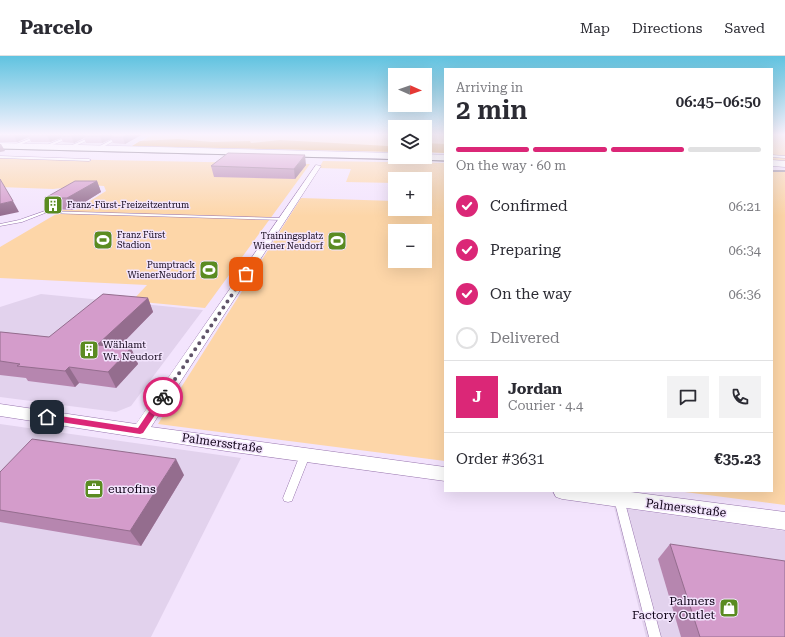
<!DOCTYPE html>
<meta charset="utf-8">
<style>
body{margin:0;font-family:"Roboto Serif",serif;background:#f2f2f3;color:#2b2b33;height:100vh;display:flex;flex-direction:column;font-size:15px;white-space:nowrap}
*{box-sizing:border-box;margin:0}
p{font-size:13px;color:#7c7c81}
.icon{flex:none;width:22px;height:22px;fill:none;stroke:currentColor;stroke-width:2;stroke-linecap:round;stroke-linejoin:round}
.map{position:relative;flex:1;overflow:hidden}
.details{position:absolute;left:444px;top:12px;width:329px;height:424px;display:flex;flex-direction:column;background:#fff;border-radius:0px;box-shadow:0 4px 16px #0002}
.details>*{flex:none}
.needle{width:26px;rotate:92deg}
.tools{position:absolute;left:388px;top:12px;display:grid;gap:8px}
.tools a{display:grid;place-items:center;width:44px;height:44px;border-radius:0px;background:#fff;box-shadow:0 4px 16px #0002;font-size:20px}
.pin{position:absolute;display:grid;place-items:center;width:34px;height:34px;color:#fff;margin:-17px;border-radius:8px;box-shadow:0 2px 6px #0006}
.courier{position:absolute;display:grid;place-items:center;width:40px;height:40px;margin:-20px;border:3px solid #db2777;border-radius:50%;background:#fff;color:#222;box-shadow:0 1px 5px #0007}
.headline em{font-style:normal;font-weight:600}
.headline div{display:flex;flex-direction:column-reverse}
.headline{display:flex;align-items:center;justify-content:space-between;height:68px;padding:0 12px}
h1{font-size:26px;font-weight:600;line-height:30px}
.bar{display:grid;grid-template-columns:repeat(4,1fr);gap:6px 4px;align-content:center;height:48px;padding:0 12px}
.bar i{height:5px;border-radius:3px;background:#e1e1e2}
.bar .selected{background:#db2777}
.bar p{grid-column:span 4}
.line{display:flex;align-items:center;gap:10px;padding:0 12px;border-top:1px solid #e1e1e2}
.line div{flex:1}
.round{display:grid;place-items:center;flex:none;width:42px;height:42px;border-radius:0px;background:#f2f2f3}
ol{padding:0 12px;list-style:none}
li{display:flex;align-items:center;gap:12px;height:44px}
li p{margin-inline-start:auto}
li .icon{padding:4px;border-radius:50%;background:#db2777;color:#fff;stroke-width:4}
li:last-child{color:#7c7c81}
li i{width:22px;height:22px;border:2px solid #e1e1e2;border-radius:50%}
header{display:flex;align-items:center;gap:24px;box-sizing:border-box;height:56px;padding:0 20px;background:#fff;border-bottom:1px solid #e1e1e2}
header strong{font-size:19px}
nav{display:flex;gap:22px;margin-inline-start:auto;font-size:14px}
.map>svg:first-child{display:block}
.built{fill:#e2d2ed}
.green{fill:#fdd6a8;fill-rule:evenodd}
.forest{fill:#dd9c43}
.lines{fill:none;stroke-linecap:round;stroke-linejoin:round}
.lane-casing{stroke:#9876ae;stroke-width:1}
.street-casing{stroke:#9876ae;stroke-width:1}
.primary-casing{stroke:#9876ae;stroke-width:1}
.lane{fill:#fff;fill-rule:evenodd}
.street{fill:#fff;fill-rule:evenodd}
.primary{fill:#fff;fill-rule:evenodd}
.tram{stroke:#44384d;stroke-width:1}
.wall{fill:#b686af}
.shaded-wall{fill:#946d8e}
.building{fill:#d49ccb;stroke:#946d8e}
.route{fill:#db2777}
.done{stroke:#605369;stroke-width:4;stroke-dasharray:0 7.2}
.labels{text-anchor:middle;stroke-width:3;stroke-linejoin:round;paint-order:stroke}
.far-poi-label{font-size:9px;fill:#110519;stroke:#f3e4fd;text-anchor:start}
.poi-label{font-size:10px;fill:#110519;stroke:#f3e4fd;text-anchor:start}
.near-street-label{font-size:12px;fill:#110519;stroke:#f3e4fd}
.near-poi-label{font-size:12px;fill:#110519;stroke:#f3e4fd;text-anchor:start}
</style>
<header>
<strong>Parcelo</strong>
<nav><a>Map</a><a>Directions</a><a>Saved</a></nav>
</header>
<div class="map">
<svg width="785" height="581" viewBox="0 0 785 581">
<rect width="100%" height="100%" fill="#f3e4fd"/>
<!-- built -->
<g class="built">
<path d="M0 78H152L131 90 0 86Z"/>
<path d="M41 238 203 254 131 350 116 356 0 341V251Z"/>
<path d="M0 368 241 402 151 581H0Z"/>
<path d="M614 451 785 475V581H646Z"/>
</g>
<!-- green -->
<g class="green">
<path d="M154 78H395V95L132 90Z"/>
<path d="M425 78H445V97L425 96Z"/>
<path d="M772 78H785V105L772 104Z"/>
<path d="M0 102 310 108 205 252 132 245 147 229 0 222V191L63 154H76L106 135 104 130 89 129 53 133 0 131Z"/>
<path d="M323 105 445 107V405L158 368 301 142 395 145V153H425V123H395V127L346 126 351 113 319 112ZM395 175H425V205H395Z"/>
<path d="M772 116H785V449L677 435H772Z"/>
</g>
<!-- forest -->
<g class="forest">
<path d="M178 83 212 86 250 85 251 87 280 84 388 90 395 88V96L132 90 140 85Z"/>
<path d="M425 87 445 88V97L425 96Z"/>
</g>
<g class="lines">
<!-- lane casing -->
<g class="lane-casing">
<g id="lane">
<path d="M42 78H47L19 89 16 88Z"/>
<path d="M74 78H79L50 90 47 89Z"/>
<path d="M119 80 121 81 103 91 100 90Z"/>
<path d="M91 81 93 82 73 91 70 90Z"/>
<path d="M772 99 785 100V102L772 101Z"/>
<path d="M0 100 89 103 91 104 89 105 0 102Z"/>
<path d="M45 155 283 162 285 163 283 164 45 157 22 166 0 170V168L19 164Z"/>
<path d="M305 395 308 396 310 399 293 442 292 445 288 446 284 445 283 442 300 399 302 396Z"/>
<path d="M619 439 623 440 624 443 661 581H649L614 443 615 440Z"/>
</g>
</g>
<!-- street casing -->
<g class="street-casing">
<g id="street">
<path d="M316 109 321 110 151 371 445 411V425L226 395 0 360V348L136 368Z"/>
<path d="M553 435H623L785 456V474L562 443 556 441Z"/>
</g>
</g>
<!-- primary casing -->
<g class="primary-casing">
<g id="primary">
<path d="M0 87 395 97V101H399L395 103 0 93Z"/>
<path d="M425 98 445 99V105L423 104 418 101H425Z"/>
<path d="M772 104 785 105V111L772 110Z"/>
</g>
</g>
<!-- lane -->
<use href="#lane" class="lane"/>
<!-- street -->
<use href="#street" class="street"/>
<!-- primary -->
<use href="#primary" class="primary"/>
<!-- tram -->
<g class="tram">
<path d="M0 93 237 99"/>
<path d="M293 101 445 105"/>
<path d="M772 115H785"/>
</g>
</g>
<!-- wall -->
<g class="wall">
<path d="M0 78H143L125 88 113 87 111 83 102 87H86L84 82 74 87 63 86 61 82 50 86H31L29 81 17 86H0Z"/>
<path d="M306 109 295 123 214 121 211 110Z"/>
<path d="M97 125 101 136 72 154 51 153 45 142Z"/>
<path d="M148 242 153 256 119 291 131 292 138 308 116 332 79 327 75 331 28 325 26 322 0 319V276L49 281Z"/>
<path d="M0 416 184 419 141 490 0 466Z"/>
<path d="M670 488 785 581H681L658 503Z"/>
</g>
<!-- shaded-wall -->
<g class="shaded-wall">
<path d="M16 78H37L28 79 29 81 17 86 14 79Z"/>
<path d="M50 78H69L60 80 61 82 50 86 47 79Z"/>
<path d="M74 78H92L83 80 84 82 74 87 71 80Z"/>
<path d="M104 78H120L110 81 111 83 102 87 100 80Z"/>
<path d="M128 78H143L125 88 123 81Z"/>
<path d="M0 88H1L5 95 0 96Z"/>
<path d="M305 99 306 109 295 123 294 113Z"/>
<path d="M97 125 101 136 72 154 67 142Z"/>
<path d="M13 145 19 156 0 160V148Z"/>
<path d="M148 242 153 256 106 304 97 289Z"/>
<path d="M131 292 138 308 116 332 108 316Z"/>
<path d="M69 311 79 327 75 331 65 315Z"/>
<path d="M176 403 184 419 141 490 130 475Z"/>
</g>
<!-- building -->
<g class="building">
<path d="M0 78H16L14 79H0Z"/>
<path d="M30 78H50L47 79H28Z"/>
<path d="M63 78H74L71 80H60Z"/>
<path d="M86 78H104L100 80H83Z"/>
<path d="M114 78H128L123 81H110Z"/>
<path d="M228 97 305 99 294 113 211 110Z"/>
<path d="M0 123 13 145 0 148Z"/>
<path d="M75 125H97L67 142H45Z"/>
<path d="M103 238 148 242 97 289 131 292 108 316 69 311 65 315 17 310 20 308 0 305V276H1L49 281Z"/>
<path d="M32 383 176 403 130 475 0 454V416Z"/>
<path d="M670 488 785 505V581H700Z"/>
</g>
<!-- sky -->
<linearGradient id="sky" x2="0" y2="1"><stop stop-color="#60c3e0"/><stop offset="0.49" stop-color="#faf3fe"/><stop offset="1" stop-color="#faf3fe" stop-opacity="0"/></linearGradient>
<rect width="785" height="160" fill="url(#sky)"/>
<!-- route -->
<path class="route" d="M163 338 167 341 143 377 140 378 47 364 43 361 47 358 138 372 160 339Z"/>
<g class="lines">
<!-- done -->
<path class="done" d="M163 341 246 218"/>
</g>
<!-- icons -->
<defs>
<g id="building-square" transform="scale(1)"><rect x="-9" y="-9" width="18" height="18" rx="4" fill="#5a8b21" stroke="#f3e4fd"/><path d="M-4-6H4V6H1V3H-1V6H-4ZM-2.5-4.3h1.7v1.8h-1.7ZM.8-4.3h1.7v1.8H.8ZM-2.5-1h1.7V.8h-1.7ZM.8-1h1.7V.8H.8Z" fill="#fff"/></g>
<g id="stadium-square" transform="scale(1)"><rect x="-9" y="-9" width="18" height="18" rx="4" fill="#5a8b21" stroke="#f3e4fd"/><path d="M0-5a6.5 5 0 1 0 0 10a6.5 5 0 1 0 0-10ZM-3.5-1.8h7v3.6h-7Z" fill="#fff"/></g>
<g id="office-square" transform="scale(1)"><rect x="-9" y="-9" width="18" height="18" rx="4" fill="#5a8b21" stroke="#f3e4fd"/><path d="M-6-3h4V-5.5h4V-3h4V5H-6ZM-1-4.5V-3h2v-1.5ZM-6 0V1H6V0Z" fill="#fff"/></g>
<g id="shop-square" transform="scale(1)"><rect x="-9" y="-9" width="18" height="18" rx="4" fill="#5a8b21" stroke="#f3e4fd"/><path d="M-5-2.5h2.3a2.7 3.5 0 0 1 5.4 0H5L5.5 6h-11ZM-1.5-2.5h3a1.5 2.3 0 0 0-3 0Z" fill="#fff"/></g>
</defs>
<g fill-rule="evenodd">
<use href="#building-square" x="53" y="149"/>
<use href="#stadium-square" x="103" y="184"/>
<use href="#stadium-square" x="337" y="185"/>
<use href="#stadium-square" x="209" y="214"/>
<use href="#building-square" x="89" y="294"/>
<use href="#office-square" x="94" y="433"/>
<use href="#shop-square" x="729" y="552"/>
</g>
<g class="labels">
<!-- far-poi labels -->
<g class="far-poi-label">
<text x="67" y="152">Franz-Fürst-Freizeitzentrum</text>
<text x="117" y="182">Franz Fürst<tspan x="117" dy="10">Stadion</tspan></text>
<text x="323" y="183" text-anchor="end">Trainingsplatz<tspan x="323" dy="10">Wiener Neudorf</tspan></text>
<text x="195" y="212" text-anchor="end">Pumptrack<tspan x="195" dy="10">WienerNeudorf</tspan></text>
</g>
<!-- poi labels -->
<g class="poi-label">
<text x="103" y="292">Wählamt<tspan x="103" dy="12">Wr. Neudorf</tspan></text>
</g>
<!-- near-street labels -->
<g class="near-street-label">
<text transform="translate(222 387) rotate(8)" y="4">Palmersstraße</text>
<text transform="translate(686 452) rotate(7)" y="4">Palmersstraße</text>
</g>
<!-- near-poi labels -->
<g class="near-poi-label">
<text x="108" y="437">eurofins</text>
<text x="715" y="549" text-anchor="end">Palmers<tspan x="715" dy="14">Factory Outlet</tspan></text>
</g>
</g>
</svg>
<div class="tools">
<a><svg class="needle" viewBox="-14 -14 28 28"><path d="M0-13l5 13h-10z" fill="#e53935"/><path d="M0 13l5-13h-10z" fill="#7c7c81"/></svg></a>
<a><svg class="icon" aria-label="layers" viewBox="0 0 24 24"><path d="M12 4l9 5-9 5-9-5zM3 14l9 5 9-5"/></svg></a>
<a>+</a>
<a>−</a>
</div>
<div class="pin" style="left:246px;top:218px;background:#ea580c"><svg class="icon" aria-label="bag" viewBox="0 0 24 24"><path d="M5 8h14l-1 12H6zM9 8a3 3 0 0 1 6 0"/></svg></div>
<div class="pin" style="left:47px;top:361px;background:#1f2937"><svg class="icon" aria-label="home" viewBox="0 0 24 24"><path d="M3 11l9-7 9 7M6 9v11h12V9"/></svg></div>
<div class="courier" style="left:163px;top:341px"><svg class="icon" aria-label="bike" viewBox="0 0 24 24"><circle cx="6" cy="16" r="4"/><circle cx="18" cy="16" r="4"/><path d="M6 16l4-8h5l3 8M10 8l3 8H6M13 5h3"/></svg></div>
<section class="details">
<div class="headline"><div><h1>2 min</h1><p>Arriving in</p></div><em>06:45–06:50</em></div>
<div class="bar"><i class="selected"></i><i class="selected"></i><i class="selected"></i><i></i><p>On the way · 60 m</p></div>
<ol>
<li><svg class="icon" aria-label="check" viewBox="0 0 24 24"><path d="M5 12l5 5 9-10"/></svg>Confirmed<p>06:21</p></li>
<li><svg class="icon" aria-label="check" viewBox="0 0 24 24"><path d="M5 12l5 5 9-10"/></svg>Preparing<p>06:34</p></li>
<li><svg class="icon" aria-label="check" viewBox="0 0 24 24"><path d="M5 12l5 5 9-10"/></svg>On the way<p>06:36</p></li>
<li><i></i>Delivered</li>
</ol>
<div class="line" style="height:72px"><b class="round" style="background:#db2777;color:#fff">J</b><div><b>Jordan</b><p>Courier · 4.4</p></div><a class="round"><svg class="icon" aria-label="chat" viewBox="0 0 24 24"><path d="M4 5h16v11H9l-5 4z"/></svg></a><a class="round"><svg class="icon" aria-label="phone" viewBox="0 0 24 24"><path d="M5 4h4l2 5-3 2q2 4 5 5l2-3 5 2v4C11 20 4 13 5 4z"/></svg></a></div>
<div class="line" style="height:52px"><div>Order #3631</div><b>€35.23</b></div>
</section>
</div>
